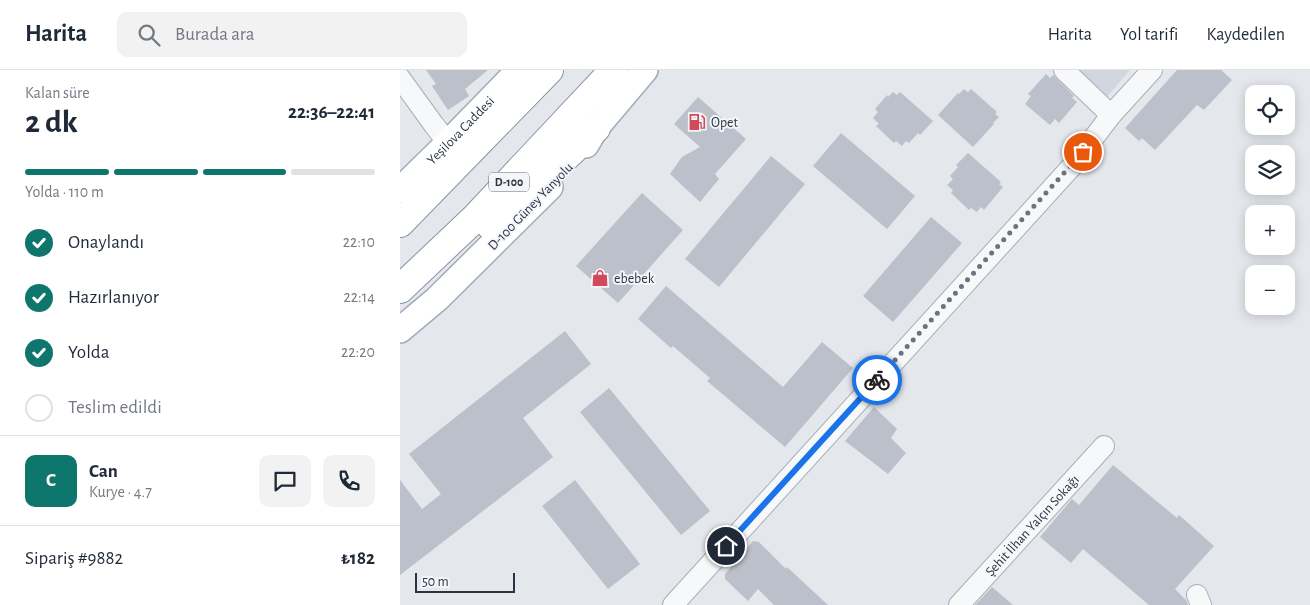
<!DOCTYPE html>
<html lang="tr">
<meta charset="utf-8">
<style>
body{margin:0;font-family:"Alegreya Sans",sans-serif;background:#f2f2f3;color:#1f2937;height:100vh;display:flex;flex-direction:column;font-size:19px;white-space:nowrap}
*{box-sizing:border-box;margin:0}
p{font-size:16px;color:#747a83}
.icon{flex:none;width:28px;height:28px;fill:none;stroke:currentColor;stroke-width:2;stroke-linecap:round;stroke-linejoin:round}
.map{position:relative;flex:1;overflow:hidden}
.sheet{display:flex;flex-direction:column;background:#fff;width:400px}
.sheet>*{flex:none}
.fabs{position:absolute;left:845px;top:15px;display:grid;gap:10px}
.fabs a{display:grid;place-items:center;width:50px;height:50px;border-radius:10px;background:#fff;box-shadow:0 2px 12px #0003;font-size:25px}
.scale{position:absolute;left:15px;bottom:12px;width:100px;box-sizing:border-box;padding-left:5px;border:2px solid #2b3445;border-top:0;font-size:14px;line-height:18px;white-space:nowrap;color:#2b3445;-webkit-text-stroke:4px #f4f6f9;paint-order:stroke}
.pin{position:absolute;display:grid;place-items:center;width:42px;height:42px;color:#fff;margin:-21px;border:2px solid #fff;border-radius:50%;box-shadow:0 1px 5px #0007}
.courier{position:absolute;display:grid;place-items:center;width:50px;height:50px;margin:-25px;border:4px solid #1a73e8;border-radius:50%;background:#fff;color:#222;box-shadow:0 1px 6px #0007}
.overview em{font-style:normal;font-weight:700}
.overview div{display:flex;flex-direction:column-reverse}
.overview{display:flex;align-items:center;justify-content:space-between;height:85px;padding:0 25px}
h1{font-size:32px;font-weight:700;line-height:38px}
.bar{display:grid;grid-template-columns:repeat(4,1fr);gap:8px 5px;align-content:center;height:60px;padding:0 25px}
.bar i{height:6px;border-radius:4px;background:#e0e1e3}
.bar .selected{background:#0f766e}
.bar p{grid-column:span 4}
.line{display:flex;align-items:center;gap:12px;padding:0 25px;border-top:1px solid #e0e1e3}
.line div{flex:1}
.round{display:grid;place-items:center;flex:none;width:52px;height:52px;border-radius:10px;background:#f2f2f3}
ol{padding:0 25px;list-style:none}
li{display:flex;align-items:center;gap:15px;height:55px}
li p{margin-inline-start:auto}
li .icon{padding:5px;border-radius:50%;background:#0f766e;color:#fff;stroke-width:4}
li:last-child{color:#747a83}
li i{width:28px;height:28px;border:2px solid #e0e1e3;border-radius:50%}
header{display:flex;align-items:center;gap:30px;box-sizing:border-box;height:70px;padding:0 25px;background:#fff;border-bottom:1px solid #e0e1e3}
header strong{font-size:24px}
nav{display:flex;gap:28px;margin-inline-start:auto;font-size:18px}
.search{width:350px;height:45px;background:#f2f2f3;display:flex;align-items:center;gap:12px;box-sizing:border-box;padding:0 18px;border-radius:10px;color:#747a83;font-size:19px}
main{display:flex;flex:1;min-height:0}
.map>svg:first-child{display:block}
.built{fill:#d2d6de}
.building{fill:#bbc0ca}
.lines{fill:none;stroke-linecap:round;stroke-linejoin:round}
.minor-casing{stroke:#a9aeb7;stroke-width:22}
.major-casing{stroke:#a3abb8;stroke-width:28}
.highway-casing{stroke:#8b94a3;stroke-width:30}
.minor{stroke:#f7f8fa;stroke-width:20}
.major{stroke:#fff;stroke-width:25}
.highway{stroke:#fff;stroke-width:28}
.done{stroke:#6c737f;stroke-width:5;stroke-dasharray:0 9}
.route{stroke:#1a73e8;stroke-width:6}
.labels{text-anchor:middle;stroke-width:4;stroke-linejoin:round;paint-order:stroke}
.shield{fill:#f4f6f9;stroke:#676e7b;stroke-width:1}
.shield-label{font-size:12px;font-weight:bold;fill:#2b3445}
.poi-label{font-size:14px;fill:#2b3445;stroke:#f4f6f9;text-anchor:start}
.street-label{font-size:14px;fill:#2b3445;stroke:#f4f6f9}
</style>
<header>
<strong>Harita</strong>
<div class="search"><svg class="icon" aria-label="search" viewBox="0 0 24 24"><circle cx="10" cy="10" r="6"/><path d="M15 15l6 6"/></svg>Burada ara</div>
<nav><a>Harita</a><a>Yol tarifi</a><a>Kaydedilen</a></nav>
</header>
<main>
<section class="sheet">
<div class="overview"><div><h1>2 dk</h1><p>Kalan süre</p></div><em>22:36–22:41</em></div>
<div class="bar"><i class="selected"></i><i class="selected"></i><i class="selected"></i><i></i><p>Yolda · 110 m</p></div>
<ol>
<li><svg class="icon" aria-label="check" viewBox="0 0 24 24"><path d="M5 12l5 5 9-10"/></svg>Onaylandı<p>22:10</p></li>
<li><svg class="icon" aria-label="check" viewBox="0 0 24 24"><path d="M5 12l5 5 9-10"/></svg>Hazırlanıyor<p>22:14</p></li>
<li><svg class="icon" aria-label="check" viewBox="0 0 24 24"><path d="M5 12l5 5 9-10"/></svg>Yolda<p>22:20</p></li>
<li><i></i>Teslim edildi</li>
</ol>
<div class="line" style="height:90px"><b class="round" style="background:#0f766e;color:#fff">C</b><div><b>Can</b><p>Kurye · 4.7</p></div><a class="round"><svg class="icon" aria-label="chat" viewBox="0 0 24 24"><path d="M4 5h16v11H9l-5 4z"/></svg></a><a class="round"><svg class="icon" aria-label="phone" viewBox="0 0 24 24"><path d="M5 4h4l2 5-3 2q2 4 5 5l2-3 5 2v4C11 20 4 13 5 4z"/></svg></a></div>
<div class="line" style="height:65px"><div>Sipariş #9882</div><b>₺182</b></div>
</section>
<div class="map">
<svg width="910" height="535" viewBox="0 0 910 535">
<rect width="100%" height="100%" fill="#e4e7ec"/>
<!-- built -->
<path class="built" d="M677 0H730L706 28Z"/>
<!-- building -->
<g class="building">
<path d="M26 0H88L65 19 69 26 48 40 32 16 36 14Z"/>
<path d="M777 0H821L832 10 804 40 797 35 755 80 742 68 739 71 725 58Z"/>
<path d="M646 4 650 8 653 5 674 26 672 28 677 32 659 53 655 49 650 55 625 34 631 26 628 24Z"/>
<path d="M564 19 568 22 571 19 597 42 595 44 599 47 593 53 594 54 573 77 538 45 558 23 559 24Z"/>
<path d="M493 22 497 25 500 22 533 51 520 65 518 63 509 73 506 71 502 76 496 71 494 73 476 56 479 54 473 48 478 42 475 39 487 25 488 27Z"/>
<path d="M298 27 346 69 315 104 319 109 300 132 270 104 282 87 300 77 274 54Z"/>
<path d="M441 63 515 126 487 159 413 96Z"/>
<path d="M568 83 601 112 599 114 603 117 584 140 581 137 577 142 571 138 569 140 551 123 553 120 547 115 553 109 550 106 558 97 556 95Z"/>
<path d="M371 86 405 114 319 217 285 189Z"/>
<path d="M242 123 283 160 218 233 176 196Z"/>
<path d="M531 147 562 173 493 252 463 226Z"/>
<path d="M266 216 383 317 422 272 453 298 385 377 307 311 310 308 273 276 271 278 238 249Z"/>
<path d="M165 261 191 294 123 348 153 387 0 505V410L22 439 41 424 9 384Z"/>
<path d="M209 318 310 441 281 465 180 342Z"/>
<path d="M474 337 497 359 491 368 506 383 488 404 445 371Z"/>
<path d="M713 395 777 448 779 445 814 476 775 519 786 530 788 535H749L683 479 671 493 640 467 672 429 679 435Z"/>
<path d="M175 410 240 494 208 519 142 436Z"/>
<path d="M353 471 359 472 386 499 387 497 428 535H374L358 519 348 531 325 509V504Z"/>
<path d="M592 517 613 535H575Z"/>
</g>
<g class="lines">
<!-- minor casing -->
<g class="minor-casing">
<g id="minor">
<path d="M664 0 711 45"/>
<path d="M0 8 34 55 48 73"/>
<path d="M797 525 801 535"/>
<path d="M273 535 674 94 711 45 752 0"/>
<path id="s1" d="M559 535 704 376"/>
</g>
</g>
<!-- major casing -->
<g class="major-casing">
<g id="major">
<path d="M186 75 196 58 245 0"/>
<path id="s2" d="M0 120 48 73 119 0"/>
<path d="M0 260 37 229 150 117"/>
</g>
</g>
<!-- highway casing -->
<g class="highway-casing">
<g id="highway">
<path d="M0 153 149 0"/>
<path d="M90 155 139 112 196 58"/>
<path d="M0 219 74 149 214 0"/>
</g>
</g>
<!-- minor -->
<use href="#minor" class="minor"/>
<!-- major -->
<use href="#major" class="major"/>
<!-- highway -->
<use href="#highway" class="highway"/>
</g>
<g class="lines">
<!-- done -->
<path class="done" d="M477 310 683 82"/>
<!-- route -->
<path class="route" d="M326 476 477 310"/>
</g>
<!-- icons -->
<defs>
<g id="fuel-bare" transform="scale(1.35)"><path d="M-5.5-6h7V0h2V4h1.3V-2.5L3-4.5l.8-.8L6-3V5H2.5V1h-1V6h-7ZM-4.2-4.7v3.2H.2V-4.7Z" fill="#d1495b" stroke="#f4f6f9" stroke-width="2.5" paint-order="stroke"/></g>
<g id="shop-bare" transform="scale(1.35)"><path d="M-5-2.5h2.3a2.7 3.5 0 0 1 5.4 0H5L5.5 6h-11ZM-1.5-2.5h3a1.5 2.3 0 0 0-3 0Z" fill="#d1495b" stroke="#f4f6f9" stroke-width="2.5" paint-order="stroke"/></g>
</defs>
<g fill-rule="evenodd">
<use href="#fuel-bare" x="297" y="52"/>
<use href="#shop-bare" x="200" y="208"/>
</g>
<g class="labels">
<!-- shield labels -->
<rect class="shield" x="89" y="102.5" width="40" height="19" rx="4"/>
<g class="shield-label">
<text x="109" y="116">D-100</text>
</g>
<!-- poi labels -->
<g class="poi-label">
<text x="311" y="57">Opet</text>
<text x="214" y="213">ebebek</text>
</g>
<!-- street labels -->
<g class="street-label">
<text dy="5" stroke="none"><textPath href="#s2" startOffset="85">Yeşilova Caddesi</textPath></text>
<text transform="translate(130 136) rotate(-46)" y="5">D-100 Güney Yanyolu</text>
<text dy="5" stroke="none"><textPath href="#s1" startOffset="108">Şehit İlhan Yalçın Sokağı</textPath></text>
</g>
</g>
</svg>
<div class="fabs">
<a><svg class="icon" aria-label="locate" viewBox="0 0 24 24"><circle cx="12" cy="12" r="6"/><path d="M12 2v4M12 18v4M2 12h4M18 12h4"/></svg></a>
<a><svg class="icon" aria-label="layers" viewBox="0 0 24 24"><path d="M12 4l9 5-9 5-9-5zM3 14l9 5 9-5"/></svg></a>
<a>+</a>
<a>−</a>
</div>
<div class="scale">50 m</div>
<div class="pin" style="left:683px;top:82px;background:#ea580c"><svg class="icon" aria-label="bag" viewBox="0 0 24 24"><path d="M5 8h14l-1 12H6zM9 8a3 3 0 0 1 6 0"/></svg></div>
<div class="pin" style="left:326px;top:476px;background:#1f2937"><svg class="icon" aria-label="home" viewBox="0 0 24 24"><path d="M3 11l9-7 9 7M6 9v11h12V9"/></svg></div>
<div class="courier" style="left:477px;top:310px"><svg class="icon" aria-label="bike" viewBox="0 0 24 24"><circle cx="6" cy="16" r="4"/><circle cx="18" cy="16" r="4"/><path d="M6 16l4-8h5l3 8M10 8l3 8H6M13 5h3"/></svg></div>
</div>
</main>
